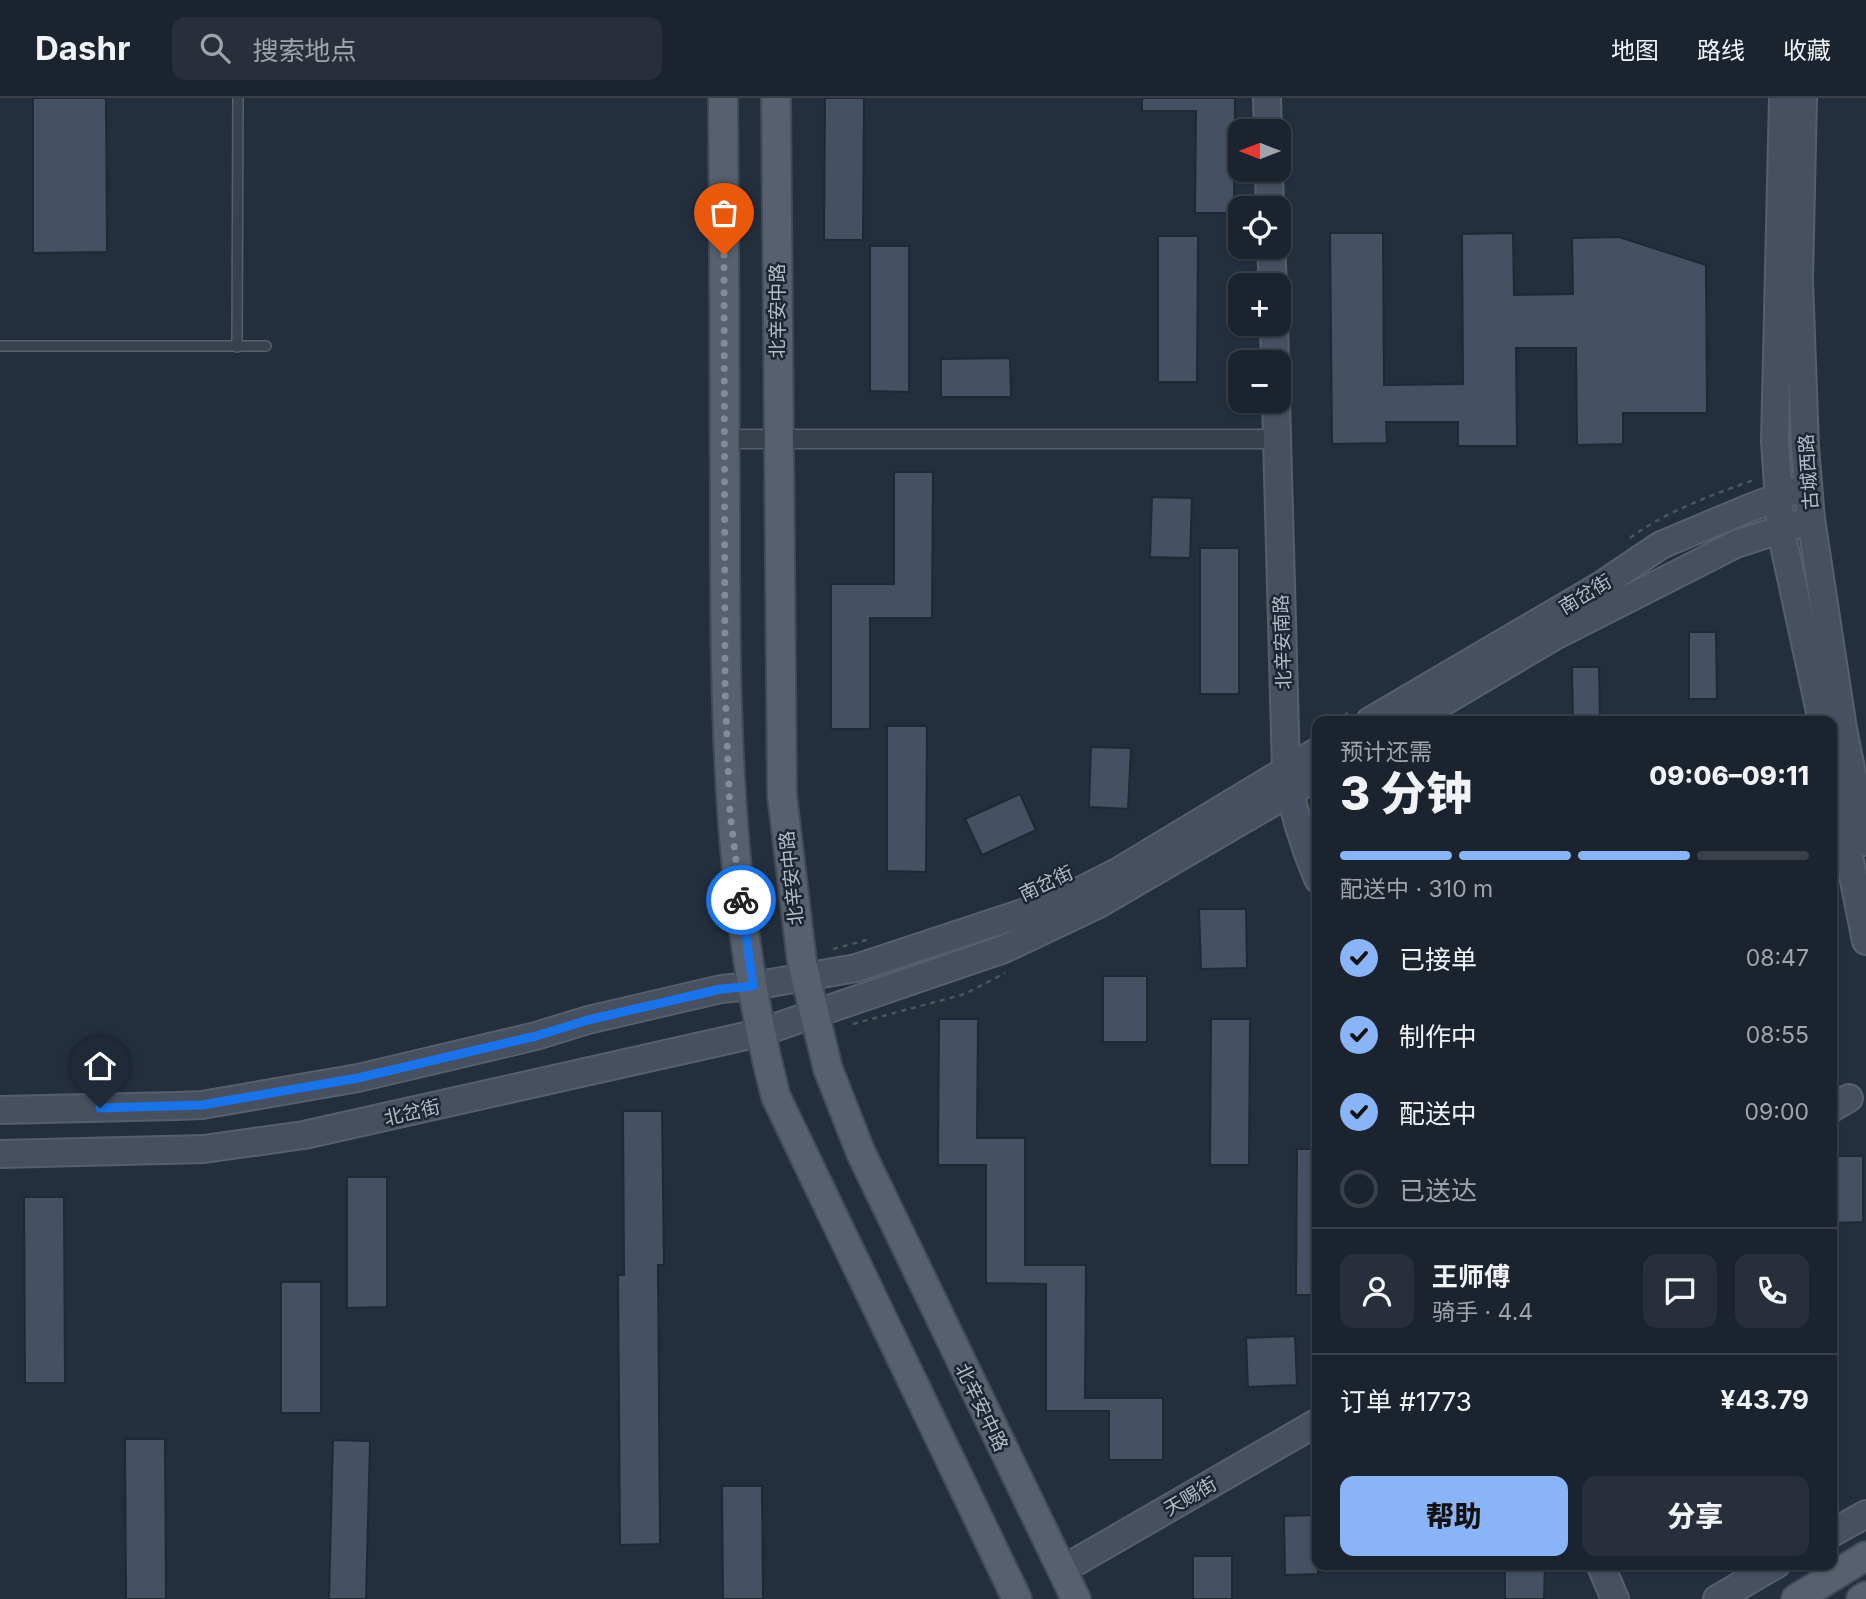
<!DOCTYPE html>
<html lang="zh">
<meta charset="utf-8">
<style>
body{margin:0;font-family:Inter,"Noto Sans SC",sans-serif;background:#282f3a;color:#f1f3f6;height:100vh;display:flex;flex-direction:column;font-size:26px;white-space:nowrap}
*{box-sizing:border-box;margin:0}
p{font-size:23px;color:#a0a4aa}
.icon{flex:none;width:38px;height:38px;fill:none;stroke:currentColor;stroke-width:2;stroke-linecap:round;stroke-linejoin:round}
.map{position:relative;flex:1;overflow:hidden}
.details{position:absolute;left:1312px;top:618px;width:525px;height:854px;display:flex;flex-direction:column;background:#1b232e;border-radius:14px;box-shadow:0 2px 5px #0004,0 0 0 2px #39404a}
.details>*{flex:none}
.needle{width:46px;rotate:270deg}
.buttons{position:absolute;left:1228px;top:21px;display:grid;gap:14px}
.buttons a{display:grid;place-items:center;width:63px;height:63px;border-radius:14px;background:#1b232e;box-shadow:0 2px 5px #0004,0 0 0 2px #39404a;font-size:35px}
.pin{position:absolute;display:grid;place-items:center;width:60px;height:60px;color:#fff;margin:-72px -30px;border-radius:50% 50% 50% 0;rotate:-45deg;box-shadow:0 0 7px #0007}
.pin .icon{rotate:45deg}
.courier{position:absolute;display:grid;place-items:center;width:70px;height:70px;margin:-35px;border:5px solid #1a73e8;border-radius:50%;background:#fff;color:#222;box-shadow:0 2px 9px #0007}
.overview em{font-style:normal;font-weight:800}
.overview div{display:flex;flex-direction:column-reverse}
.overview{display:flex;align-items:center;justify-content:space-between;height:119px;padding:0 28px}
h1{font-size:46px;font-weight:800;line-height:52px}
.bar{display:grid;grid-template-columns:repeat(4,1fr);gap:10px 7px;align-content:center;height:84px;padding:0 28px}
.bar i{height:9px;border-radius:5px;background:#39404a}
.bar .on{background:#8ab4f8}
.bar p{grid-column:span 4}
.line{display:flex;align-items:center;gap:18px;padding:0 28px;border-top:2px solid #39404a}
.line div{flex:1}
.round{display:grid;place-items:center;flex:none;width:74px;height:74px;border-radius:14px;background:#282f3a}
ol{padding:0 28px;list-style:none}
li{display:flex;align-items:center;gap:21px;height:77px}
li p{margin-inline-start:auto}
li .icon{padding:7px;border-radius:50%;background:#8ab4f8;color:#111;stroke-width:4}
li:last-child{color:#a0a4aa}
li i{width:38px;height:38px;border:4px solid #39404a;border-radius:50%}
.primary-button{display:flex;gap:14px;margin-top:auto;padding:14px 28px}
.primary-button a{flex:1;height:80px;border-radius:14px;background:#8ab4f8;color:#111;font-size:28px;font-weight:800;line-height:80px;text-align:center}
.primary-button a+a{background:#282f3a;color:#f1f3f6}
header{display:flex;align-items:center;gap:42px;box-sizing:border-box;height:98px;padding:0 35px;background:#1b232e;border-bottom:2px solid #39404a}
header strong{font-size:33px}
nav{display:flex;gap:38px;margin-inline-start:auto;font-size:24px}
.search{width:490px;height:63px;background:#282f3a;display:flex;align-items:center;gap:18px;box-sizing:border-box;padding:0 24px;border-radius:14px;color:#a0a4aa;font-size:26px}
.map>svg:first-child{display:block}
.building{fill:#455162;stroke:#1f2835;stroke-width:2}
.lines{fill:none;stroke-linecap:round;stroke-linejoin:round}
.lane-casing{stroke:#565f6c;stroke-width:12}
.street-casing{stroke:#565f6c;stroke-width:21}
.secondary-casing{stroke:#565f6c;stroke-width:30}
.primary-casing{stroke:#414a57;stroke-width:32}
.path{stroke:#44595c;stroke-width:2.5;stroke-dasharray:5 5;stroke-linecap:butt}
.lane{stroke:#38414e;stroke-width:9}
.street{stroke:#38414e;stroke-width:18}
.secondary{stroke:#465061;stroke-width:26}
.primary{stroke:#56606e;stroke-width:28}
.done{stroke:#828b98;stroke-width:7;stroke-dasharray:0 12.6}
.route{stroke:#1a73e8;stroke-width:9}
.labels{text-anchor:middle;stroke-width:5;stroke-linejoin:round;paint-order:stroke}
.street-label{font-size:19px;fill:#b4bcc9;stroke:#1d2633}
</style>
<header>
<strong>Dashr</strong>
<div class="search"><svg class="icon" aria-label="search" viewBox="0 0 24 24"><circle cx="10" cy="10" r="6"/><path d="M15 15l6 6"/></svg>搜索地点</div>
<nav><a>地图</a><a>路线</a><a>收藏</a></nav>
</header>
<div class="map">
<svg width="1866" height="1501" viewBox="0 0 1866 1501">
<rect width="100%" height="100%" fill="#242f3e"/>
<!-- building -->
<g class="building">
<path d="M33 0H106L107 154 33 155Z"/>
<path d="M825 0H864L863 142H824Z"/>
<path d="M1142 0H1235L1234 115H1195L1196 13H1142Z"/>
<path d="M1330 135H1383L1384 287 1463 286 1462 136 1513 135 1514 197 1573 196 1572 140 1619 139 1706 167 1707 315H1623V346L1577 347 1576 250H1516L1517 348H1458V324H1386L1387 345 1332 346Z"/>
<path d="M1158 138H1198L1197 284H1158Z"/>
<path d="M870 148H909V294L870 293Z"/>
<path d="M1010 260 1011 299H941V261Z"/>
<path d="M894 374H933L932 520H870V631H831V486H894Z"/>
<path d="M1152 399 1192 400 1190 460 1150 459Z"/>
<rect x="1200" y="450" width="39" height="146"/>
<path d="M1689 534H1716L1717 601H1689Z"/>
<path d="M1572 569H1599L1600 623H1573Z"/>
<path d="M887 628H927L926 774 887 773Z"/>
<path d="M1091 649 1131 650 1128 711 1089 709Z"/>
<path d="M1020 696 1036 732 982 757 965 721Z"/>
<path d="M1199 811H1246L1247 870 1201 871Z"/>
<rect x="1103" y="878" width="44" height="66"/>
<path d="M939 921H978L977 1040H1025V1167H1086L1085 1300H1163V1362H1109V1313H1046V1186L986 1185V1067H938Z"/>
<path d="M1211 921H1250L1249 1067H1210Z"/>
<path d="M623 1013H662L664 1167H658L660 1446 620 1447 618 1177H624Z"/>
<path d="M1297 1051H1318V1197H1296Z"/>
<path d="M1835 1058H1863V1124L1836 1125Z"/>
<path d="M347 1079H387V1209L347 1210Z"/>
<path d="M24 1099H64L65 1285H25Z"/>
<rect x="281" y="1184" width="40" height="131"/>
<path d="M1295 1238 1297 1287 1248 1289 1246 1240Z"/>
<path d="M125 1341H165L166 1501H126Z"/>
<path d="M333 1342 370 1343 366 1501H329Z"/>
<path d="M722 1388H762L763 1501H723Z"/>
<path d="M1317 1417 1318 1476 1285 1477 1284 1418Z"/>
<rect x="1193" y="1458" width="39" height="43"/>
<path d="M1505 1466H1545L1544 1501H1505Z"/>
</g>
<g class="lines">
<!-- lane casing -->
<g class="lane-casing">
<g id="lane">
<path d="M0 248H266"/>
<path d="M237 249 238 0"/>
</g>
</g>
<!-- street casing -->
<g class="street-casing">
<path id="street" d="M725 341H1277"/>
</g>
<!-- secondary casing -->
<g class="secondary-casing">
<g id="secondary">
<path d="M1267 0 1268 33"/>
<path d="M1783 0 1775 343 1781 433 1822 623"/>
<path d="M1803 0 1799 182 1805 349 1811 421 1843 631 1866 744"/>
<path d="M1269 72 1270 110"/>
<path d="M1271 149 1273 187"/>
<path d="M1274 226 1275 264"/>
<path d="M1276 303 1286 672C1292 710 1303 746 1318 781"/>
<path d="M1370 623 1600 488 1661 447 1747 411 1794 393"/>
<path d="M1411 623 1553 539 1736 446 1798 426"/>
<path d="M1832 672 1866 843"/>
<path d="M1832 1010 1849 1000"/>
<path d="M0 1012 176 1008 202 1007 358 980 536 938 588 922 721 891 753 888 856 870 1062 802 1119 773 1318 653"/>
<path d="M0 1056 204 1051 304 1037 759 935 1004 851 1097 807 1318 678"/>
<path d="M1832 1435 1866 1416"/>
<path d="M1600 1466 1615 1501"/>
<path d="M1062 1472 1318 1324"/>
<path d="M1717 1501 1777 1466"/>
</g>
</g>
<!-- primary casing -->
<g class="primary-casing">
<g id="primary">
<path d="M723 0C724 141 725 283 725 424 725 617 727 811 776 999L1017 1501"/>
<path d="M776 0 782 697 802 864 828 971 861 1055 1076 1501"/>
<path d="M1796 1501 1866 1458"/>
<path d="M1861 1501 1866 1498"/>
</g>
</g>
<!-- path -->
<g class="path">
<path d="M1630 440C1668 412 1713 397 1756 381"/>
<path d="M1335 623 1351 613"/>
<path d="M833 851 867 842"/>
<path d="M853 926 965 896 1005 875"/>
</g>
<!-- lane -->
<use href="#lane" class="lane"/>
<!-- street -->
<use href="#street" class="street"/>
<!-- secondary -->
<use href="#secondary" class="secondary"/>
<!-- primary -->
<use href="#primary" class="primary"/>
</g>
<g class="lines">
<!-- done -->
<path class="done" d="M724 157 725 591 730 715 741 802"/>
<!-- route -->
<path class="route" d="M100 1010 202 1007 358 980 536 938 588 922 721 891 753 888 741 802"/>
</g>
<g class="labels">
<!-- street labels -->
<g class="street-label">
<text transform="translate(777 213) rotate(-90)" y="7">北辛安中路</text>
<text transform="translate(1808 374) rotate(-94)" y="7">古城西路</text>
<text transform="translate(1585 496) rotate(-31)" y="7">南岔街</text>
<text transform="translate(1282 544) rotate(-92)" y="7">北辛安南路</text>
<text transform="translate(791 780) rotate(-96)" y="7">北辛安中路</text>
<text transform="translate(1046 785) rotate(-25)" y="7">南岔街</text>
<text transform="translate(412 1014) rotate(-13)" y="7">北岔街</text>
<text transform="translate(982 1309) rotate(64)" y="7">北辛安中路</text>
<text transform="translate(1190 1398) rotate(-30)" y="7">天赐街</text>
</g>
</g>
</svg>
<div class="buttons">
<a><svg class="needle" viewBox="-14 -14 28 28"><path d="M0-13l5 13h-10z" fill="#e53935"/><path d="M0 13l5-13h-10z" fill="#a0a4aa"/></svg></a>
<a><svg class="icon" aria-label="locate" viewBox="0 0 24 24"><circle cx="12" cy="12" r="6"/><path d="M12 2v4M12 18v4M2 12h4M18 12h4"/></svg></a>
<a>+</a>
<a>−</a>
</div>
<div class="pin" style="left:724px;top:157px;background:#ea580c"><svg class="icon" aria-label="bag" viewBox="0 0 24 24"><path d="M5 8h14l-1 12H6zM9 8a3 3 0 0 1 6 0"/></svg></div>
<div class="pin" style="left:100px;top:1010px;background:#1f2937"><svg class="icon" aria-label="home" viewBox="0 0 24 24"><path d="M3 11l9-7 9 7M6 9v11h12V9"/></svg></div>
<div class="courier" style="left:741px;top:802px"><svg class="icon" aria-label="bike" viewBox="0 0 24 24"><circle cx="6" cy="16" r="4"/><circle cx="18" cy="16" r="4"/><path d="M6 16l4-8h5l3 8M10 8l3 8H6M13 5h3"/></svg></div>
<section class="details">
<div class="overview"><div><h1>3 分钟</h1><p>预计还需</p></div><em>09:06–09:11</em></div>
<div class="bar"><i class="on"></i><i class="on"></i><i class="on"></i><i></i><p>配送中 · 310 m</p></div>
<ol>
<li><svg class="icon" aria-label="check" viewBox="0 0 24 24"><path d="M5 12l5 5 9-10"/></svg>已接单<p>08:47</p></li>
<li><svg class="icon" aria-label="check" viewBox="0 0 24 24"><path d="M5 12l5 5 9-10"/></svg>制作中<p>08:55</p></li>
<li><svg class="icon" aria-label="check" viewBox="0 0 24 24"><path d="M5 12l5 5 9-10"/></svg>配送中<p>09:00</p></li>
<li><i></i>已送达</li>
</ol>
<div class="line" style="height:126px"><a class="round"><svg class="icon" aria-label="person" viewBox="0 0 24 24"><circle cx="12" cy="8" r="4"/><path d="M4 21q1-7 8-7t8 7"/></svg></a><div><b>王师傅</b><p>骑手 · 4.4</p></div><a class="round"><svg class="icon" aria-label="chat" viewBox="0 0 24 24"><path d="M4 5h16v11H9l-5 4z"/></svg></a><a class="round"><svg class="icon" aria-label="phone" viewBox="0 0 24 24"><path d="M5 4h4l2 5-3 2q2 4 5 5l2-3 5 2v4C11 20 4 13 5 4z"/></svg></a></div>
<div class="line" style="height:91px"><div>订单 #1773</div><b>¥43.79</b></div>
<div class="primary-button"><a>帮助</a><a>分享</a></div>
</section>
</div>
